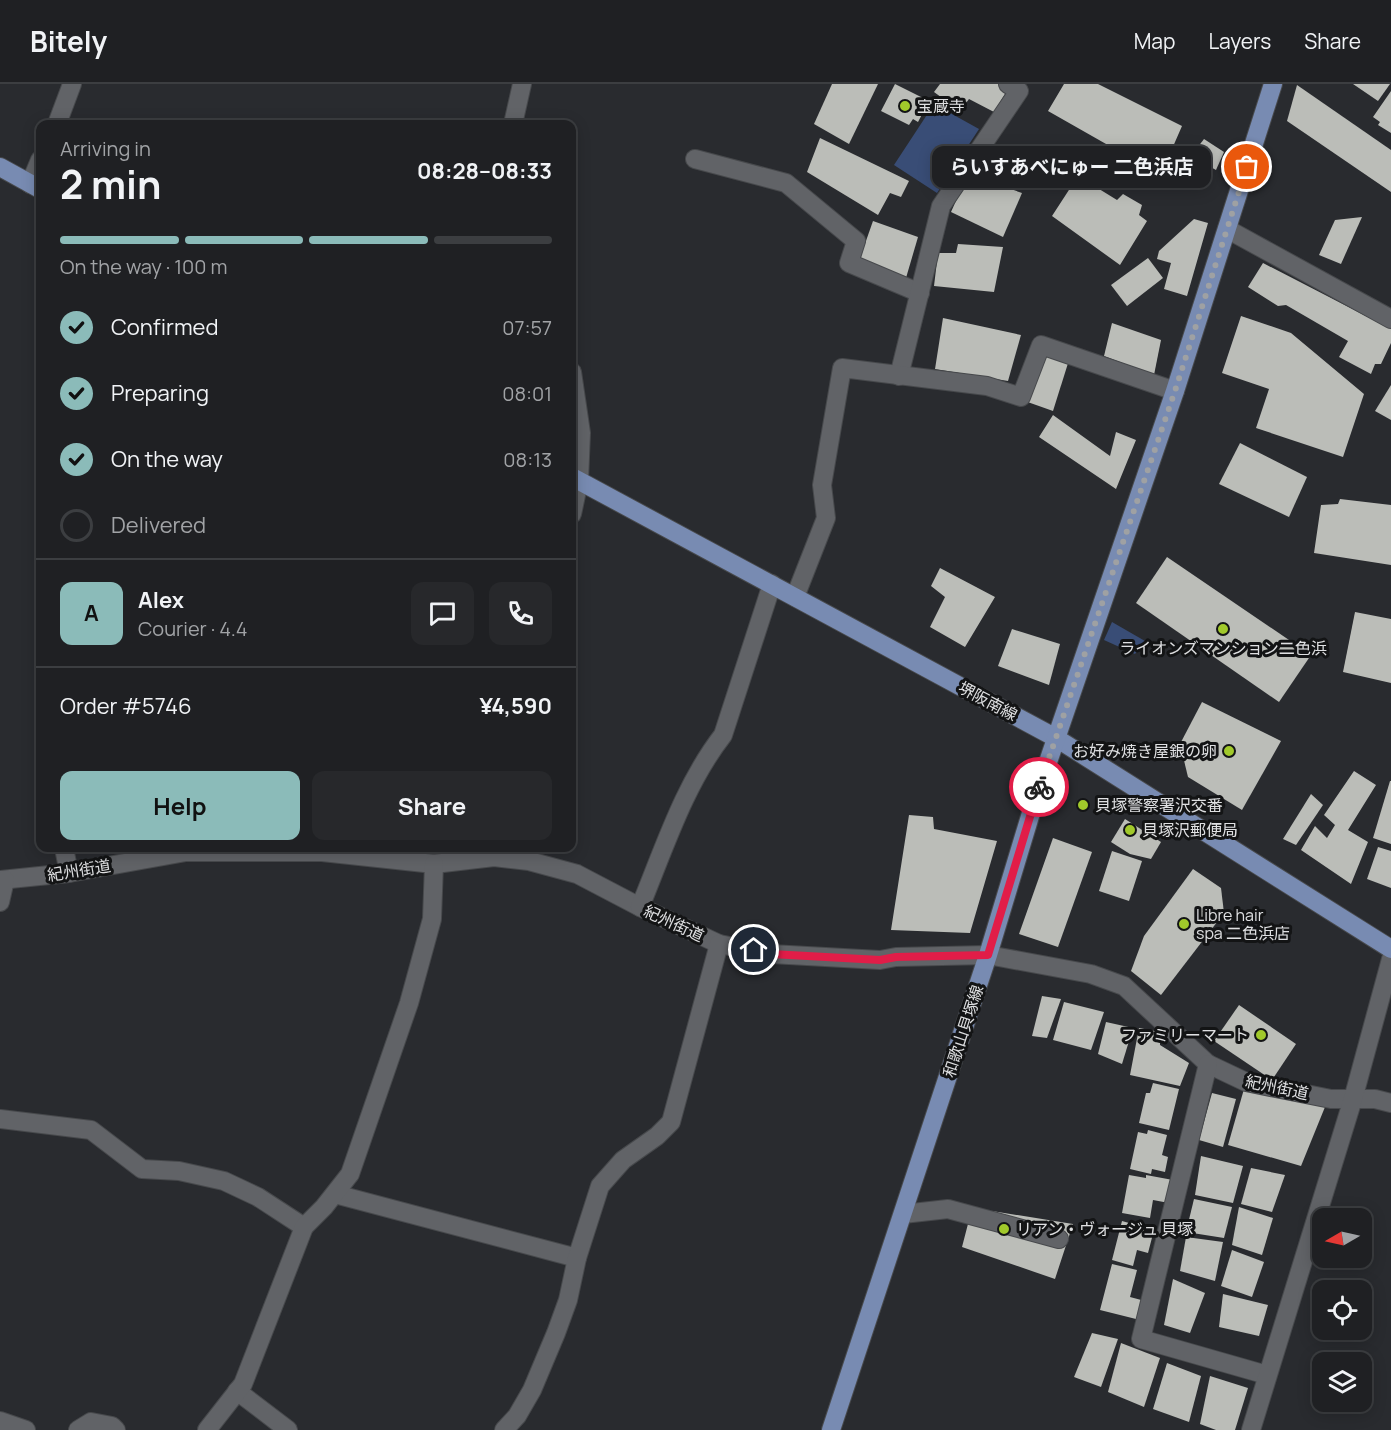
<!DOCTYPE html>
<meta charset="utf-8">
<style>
body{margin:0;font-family:Manrope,"Noto Sans JP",sans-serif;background:#27282b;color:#f1f3f6;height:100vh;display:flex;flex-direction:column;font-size:22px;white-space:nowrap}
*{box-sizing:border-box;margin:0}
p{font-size:20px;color:#a1a3a6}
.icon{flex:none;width:33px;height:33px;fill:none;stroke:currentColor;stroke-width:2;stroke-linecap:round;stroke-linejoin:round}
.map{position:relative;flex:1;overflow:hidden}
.side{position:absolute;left:36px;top:36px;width:540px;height:732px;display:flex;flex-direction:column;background:#1f2023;border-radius:12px;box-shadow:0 3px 15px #0003,0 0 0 2px #3c3e41}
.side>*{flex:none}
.needle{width:39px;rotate:261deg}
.tools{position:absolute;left:1312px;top:1124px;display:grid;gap:12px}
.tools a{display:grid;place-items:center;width:60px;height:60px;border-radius:12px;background:#1f2023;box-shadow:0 3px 15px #0003,0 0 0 2px #3c3e41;font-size:30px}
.pin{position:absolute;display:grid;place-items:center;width:51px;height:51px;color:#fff;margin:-26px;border:3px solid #fff;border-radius:50%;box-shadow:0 2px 6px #0007}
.courier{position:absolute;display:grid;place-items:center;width:60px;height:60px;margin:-30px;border:4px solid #e11d48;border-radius:50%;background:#fff;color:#222;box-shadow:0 2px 8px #0007}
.bubble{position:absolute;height:42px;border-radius:12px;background:#1f2023;box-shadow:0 3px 15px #0003,0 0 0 2px #3c3e41;font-size:20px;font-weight:700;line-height:42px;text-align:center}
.overview em{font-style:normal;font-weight:700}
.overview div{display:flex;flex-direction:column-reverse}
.overview{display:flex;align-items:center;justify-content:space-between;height:102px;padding:0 24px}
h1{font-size:39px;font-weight:700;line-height:45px}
.bar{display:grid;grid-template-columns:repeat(4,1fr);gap:9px 6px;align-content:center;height:72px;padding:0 24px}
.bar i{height:8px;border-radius:4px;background:#3c3e41}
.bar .selected{background:#8bbbb9}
.bar p{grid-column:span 4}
.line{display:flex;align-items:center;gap:15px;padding:0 24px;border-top:2px solid #3c3e41}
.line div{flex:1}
.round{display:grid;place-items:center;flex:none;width:63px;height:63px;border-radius:12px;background:#27282b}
ol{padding:0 24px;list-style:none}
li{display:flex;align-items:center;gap:18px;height:66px}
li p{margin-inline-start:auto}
li .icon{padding:6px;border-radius:50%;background:#8bbbb9;color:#111;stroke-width:4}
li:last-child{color:#a1a3a6}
li i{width:33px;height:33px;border:3px solid #3c3e41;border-radius:50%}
.cta{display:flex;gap:12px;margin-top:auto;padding:12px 24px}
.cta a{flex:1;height:69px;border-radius:12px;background:#8bbbb9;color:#111;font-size:24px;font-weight:700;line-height:69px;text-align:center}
.cta a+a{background:#27282b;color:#f1f3f6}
header{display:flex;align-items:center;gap:36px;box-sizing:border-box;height:84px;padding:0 30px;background:#1f2023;border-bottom:2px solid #3c3e41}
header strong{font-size:28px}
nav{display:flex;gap:33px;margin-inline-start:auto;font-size:21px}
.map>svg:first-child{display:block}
.green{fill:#394d76}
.building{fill:#bbbdb8}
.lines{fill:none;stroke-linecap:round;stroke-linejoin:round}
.minor-casing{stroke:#47494c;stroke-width:20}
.major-casing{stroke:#47494c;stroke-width:20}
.minor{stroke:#616367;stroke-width:18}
.major{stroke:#788bb2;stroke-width:18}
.done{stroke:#9fa1a3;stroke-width:6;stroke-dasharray:0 10.8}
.route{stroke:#e11d48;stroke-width:8}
.poi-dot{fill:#a1c92b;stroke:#131415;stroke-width:2}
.labels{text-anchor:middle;stroke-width:6;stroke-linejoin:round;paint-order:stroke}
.poi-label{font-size:16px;fill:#dfe0e2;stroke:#131415;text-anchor:start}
.street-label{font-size:16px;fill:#dfe0e2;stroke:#131415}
</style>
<header>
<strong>Bitely</strong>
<nav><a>Map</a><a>Layers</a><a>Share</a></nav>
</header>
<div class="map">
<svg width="1391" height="1346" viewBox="0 0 1391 1346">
<rect width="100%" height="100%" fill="#292b2f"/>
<!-- green -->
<g class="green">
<path d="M934 20 979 45 937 109 894 81Z"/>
<path d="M1112 538 1145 557 1135 570 1104 556Z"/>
</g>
<!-- building -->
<g class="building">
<path d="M832 0H878L849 60 814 40Z"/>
<path d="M895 0 929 17 918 38 913 35 909 41 881 27Z"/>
<path d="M940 0H1000L1008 5 994 28 969 15 960 27 934 8Z"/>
<path d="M1064 0H1098L1182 42 1158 97 1140 90 1143 81 1048 27Z"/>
<path d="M1353 0H1390L1378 17Z"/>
<path d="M1297 1 1391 66V108L1287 37Z"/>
<path d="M1391 7V49L1378 41 1380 38 1373 33Z"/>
<path d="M820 54 909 97 901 113 890 109 878 131 807 88Z"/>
<path d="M1204 55 1224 68 1216 86 1191 72Z"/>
<path d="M968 90 1022 109 1003 153 951 128Z"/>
<path d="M1078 92 1117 116 1123 110 1142 121 1139 131 1147 137 1120 181 1052 132Z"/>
<path d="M1362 133 1341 180 1319 171 1335 136Z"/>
<path d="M1194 135 1208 139 1187 212 1164 205 1171 179 1157 175 1159 167Z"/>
<path d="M873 137 918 153 906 194 860 174Z"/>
<path d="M958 160 1003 163 994 208 934 202 938 169H956Z"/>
<path d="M1148 174 1163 194 1127 222 1111 201Z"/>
<path d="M1263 179 1391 245V259L1381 280H1375L1371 290 1339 273 1348 257 1286 221 1278 222 1248 203Z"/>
<path d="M1241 232 1291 249 1364 310 1343 373 1256 344 1269 305 1222 289Z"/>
<path d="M943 234 1021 251 1008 297 935 285Z"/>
<path d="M1112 239 1161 256 1154 291 1104 272Z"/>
<path d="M1040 268 1069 276 1053 327 1022 316Z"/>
<path d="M1391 301V336L1375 327Z"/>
<path d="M1053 331 1110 372 1116 348 1136 356 1116 405 1039 353Z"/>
<path d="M1240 359 1307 393 1289 433 1219 400Z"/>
<path d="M1340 415 1391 421V481L1314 469 1321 421 1338 420Z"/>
<path d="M1167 473 1311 571 1279 618 1136 519Z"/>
<path d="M940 484 995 513 965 563 930 543 945 513 931 502Z"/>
<path d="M1355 528 1391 535V599L1343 588Z"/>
<path d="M1012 545 1060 560 1049 601 998 582Z"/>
<path d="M1202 618 1281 657 1242 726 1188 693 1180 660Z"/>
<path d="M1354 687 1376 701 1348 746 1368 758 1351 800 1301 766 1315 742 1327 754 1335 741 1324 731Z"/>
<path d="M1390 697H1391V760L1373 754Z"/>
<path d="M1311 710 1323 721 1296 761 1283 755Z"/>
<path d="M909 731 933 733 934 745 997 757 970 849 891 846Z"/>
<path d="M1125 735 1161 758 1151 775 1130 770 1111 758Z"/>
<path d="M1053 754 1092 768 1058 863 1019 850Z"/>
<path d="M1378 763 1391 767V804L1367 795Z"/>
<path d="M1112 767 1142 777 1129 817 1099 807Z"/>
<path d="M1193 785 1221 804 1224 829 1161 911 1131 887 1144 852Z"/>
<path d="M1042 912 1061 915 1047 954 1032 952Z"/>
<path d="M1064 918 1104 928 1091 966 1053 956Z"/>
<path d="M1239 921 1296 960 1272 996 1214 957Z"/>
<path d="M1106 938 1133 944 1122 980 1098 970Z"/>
<path d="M1139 944 1160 948V961L1189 979 1180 1002 1130 991Z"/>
<path d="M1153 999 1179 1005 1169 1046 1139 1039 1146 1009H1150Z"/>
<path d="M1244 1005 1325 1023 1301 1082 1228 1061Z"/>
<path d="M1212 1009 1236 1015 1223 1063 1199 1056Z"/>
<path d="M1148 1046 1167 1051 1162 1071 1168 1073 1165 1088 1152 1085 1151 1090 1130 1085 1138 1048 1147 1050Z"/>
<path d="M1201 1072 1243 1082 1233 1119 1195 1111Z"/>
<path d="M1251 1084 1285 1091 1272 1128 1241 1120Z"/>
<path d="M1129 1091 1146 1094V1091L1173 1096 1169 1119 1153 1116 1150 1134 1122 1129Z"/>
<path d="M1194 1115 1232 1123 1224 1154 1186 1148Z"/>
<path d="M1239 1123 1273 1134 1262 1171 1232 1161Z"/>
<path d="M992 1127 1073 1140 1055 1195 962 1163 969 1136 987 1142Z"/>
<path d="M1122 1137 1154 1146 1148 1169 1137 1166 1133 1182 1112 1176Z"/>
<path d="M1186 1153 1223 1158 1215 1197 1180 1187Z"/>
<path d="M1232 1166 1264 1178 1252 1213 1221 1202Z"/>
<path d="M1112 1180 1137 1186 1130 1213 1145 1217 1140 1236 1100 1226Z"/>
<path d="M1173 1195 1205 1209 1190 1249 1164 1241Z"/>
<path d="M1223 1210 1268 1221 1259 1252 1219 1243Z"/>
<path d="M1092 1249 1118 1255 1101 1303 1074 1293Z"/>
<path d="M1121 1259 1160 1274 1144 1323 1108 1308Z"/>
<path d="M1167 1279 1201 1292 1189 1338 1153 1325Z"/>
<path d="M1210 1292 1248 1304 1235 1346H1216L1200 1340Z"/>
</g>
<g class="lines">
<!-- minor casing -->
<g class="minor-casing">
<g id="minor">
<path d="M57 40 72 0"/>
<path d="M513 40 522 0"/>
<path d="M695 75 786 99 856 157 849 179 920 209"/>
<path d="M30 100 40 76"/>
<path d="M1227 145 1391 235"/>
<path d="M572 288 581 349 579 397 572 430"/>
<path d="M899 292 941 122 1019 7 1008 0"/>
<path d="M795 513 826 434 822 401 842 284 987 302 1021 313 1041 261 1175 307"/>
<path d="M64 764 69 789"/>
<path d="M0 796 69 789 186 768H322L434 780 494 773 529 777 577 790 640 823 719 860 771 870 880 876 896 873 988 871 1091 890 1124 902 1208 980 1246 998 1331 1015H1375L1391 1019"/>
<path d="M0 818 5 796"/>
<path d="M640 823C664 765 684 701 723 651L772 500"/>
<path d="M1208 980 1141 1255 1267 1291"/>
<path d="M0 1035 91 1046 142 1085 179 1087 224 1097 258 1113 304 1143"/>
<path d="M335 1110 577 1174"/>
<path d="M903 1130 948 1125 1059 1155"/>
<path d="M237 1307 288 1346"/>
<path d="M0 1337 26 1346"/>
<path d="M78 1346 91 1338 112 1342 116 1346"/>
<path d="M207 1346 243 1300 304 1143 324 1123 350 1090 409 919 432 835 434 780"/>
<path d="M504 1346 517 1332 532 1306 556 1249 568 1216 577 1174 600 1102 623 1076 657 1052 671 1038 719 860"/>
<path d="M1251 1346 1353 1015 1391 875"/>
</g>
</g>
<!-- major casing -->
<g class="major-casing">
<g id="major">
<path d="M0 83 40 105"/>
<path d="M572 393 1056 654 1391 865"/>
<path d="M831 1346 988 871 1034 719 1175 307 1273 0"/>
</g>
</g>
<!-- minor -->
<use href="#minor" class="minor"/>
<!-- major -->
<use href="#major" class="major"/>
</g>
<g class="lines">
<!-- done -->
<path class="done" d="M1039 703 1175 307 1247 83"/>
<!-- route -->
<path class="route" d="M754 866 771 870 880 876 896 873 988 871 1039 703"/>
</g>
<!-- markers -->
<g class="poi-dot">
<circle cx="905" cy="22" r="6"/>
<circle cx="1223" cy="545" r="6"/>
<circle cx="1229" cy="667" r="6"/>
<circle cx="1083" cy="721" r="6"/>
<circle cx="1130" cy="746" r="6"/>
<circle cx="1184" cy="840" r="6"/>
<circle cx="1261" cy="951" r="6"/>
<circle cx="1004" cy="1145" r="6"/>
</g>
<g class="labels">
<!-- poi labels -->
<g class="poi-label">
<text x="917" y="28">宝蔵寺</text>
<text x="1223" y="570" text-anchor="middle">ライオンズマンション二色浜</text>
<text x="1217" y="673" text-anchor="end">お好み焼き屋銀の卵</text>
<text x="1095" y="727">貝塚警察署沢交番</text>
<text x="1142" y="752">貝塚沢郵便局</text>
<text x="1196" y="837">Libre hair<tspan x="1196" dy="18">spa 二色浜店</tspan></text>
<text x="1249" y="957" text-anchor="end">ファミリーマート</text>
<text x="1016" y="1151">リアン・ヴォージュ 貝塚</text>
</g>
<!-- street labels -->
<g class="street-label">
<text transform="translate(988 617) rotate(28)" y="6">堺阪南線</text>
<text transform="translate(79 786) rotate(-9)" y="6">紀州街道</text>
<text transform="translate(674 839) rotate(25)" y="6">紀州街道</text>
<text transform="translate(963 947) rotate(-72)" y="6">和歌山貝塚線</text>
<text transform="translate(1277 1003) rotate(12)" y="6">紀州街道</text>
</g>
</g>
</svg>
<div class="tools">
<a><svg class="needle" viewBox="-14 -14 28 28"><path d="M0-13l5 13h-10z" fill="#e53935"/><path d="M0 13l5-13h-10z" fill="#a1a3a6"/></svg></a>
<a><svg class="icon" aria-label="locate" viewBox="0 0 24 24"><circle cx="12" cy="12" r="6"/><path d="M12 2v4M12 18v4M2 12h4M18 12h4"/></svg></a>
<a><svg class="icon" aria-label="layers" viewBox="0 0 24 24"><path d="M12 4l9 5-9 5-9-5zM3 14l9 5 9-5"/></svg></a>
</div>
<div class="pin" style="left:1247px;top:83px;background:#ea580c"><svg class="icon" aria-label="bag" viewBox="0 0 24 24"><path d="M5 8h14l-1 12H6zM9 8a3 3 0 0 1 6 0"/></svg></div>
<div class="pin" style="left:754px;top:866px;background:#1f2937"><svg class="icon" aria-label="home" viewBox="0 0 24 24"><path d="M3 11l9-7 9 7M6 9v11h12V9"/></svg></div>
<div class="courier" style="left:1039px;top:703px"><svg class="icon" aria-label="bike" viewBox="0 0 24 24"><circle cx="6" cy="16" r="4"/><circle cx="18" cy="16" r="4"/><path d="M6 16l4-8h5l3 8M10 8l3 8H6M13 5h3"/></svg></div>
<div class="bubble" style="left:932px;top:62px;width:279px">らいすあべにゅー 二色浜店</div>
<section class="side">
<div class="overview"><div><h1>2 min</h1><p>Arriving in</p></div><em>08:28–08:33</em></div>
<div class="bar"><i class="selected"></i><i class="selected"></i><i class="selected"></i><i></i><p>On the way · 100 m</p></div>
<ol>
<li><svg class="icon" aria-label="check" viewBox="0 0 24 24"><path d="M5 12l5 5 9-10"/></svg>Confirmed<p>07:57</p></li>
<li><svg class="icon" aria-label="check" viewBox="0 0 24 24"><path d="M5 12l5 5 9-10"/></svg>Preparing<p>08:01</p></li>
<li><svg class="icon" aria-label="check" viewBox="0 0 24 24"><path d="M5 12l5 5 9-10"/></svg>On the way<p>08:13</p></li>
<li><i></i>Delivered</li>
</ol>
<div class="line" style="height:108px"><b class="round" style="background:#8bbbb9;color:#111">A</b><div><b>Alex</b><p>Courier · 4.4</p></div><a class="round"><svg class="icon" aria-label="chat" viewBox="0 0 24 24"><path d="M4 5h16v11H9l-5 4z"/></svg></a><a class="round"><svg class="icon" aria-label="phone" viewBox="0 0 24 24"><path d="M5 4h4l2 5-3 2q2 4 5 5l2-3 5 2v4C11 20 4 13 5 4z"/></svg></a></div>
<div class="line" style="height:78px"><div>Order #5746</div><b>¥4,590</b></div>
<div class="cta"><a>Help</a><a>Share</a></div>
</section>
</div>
